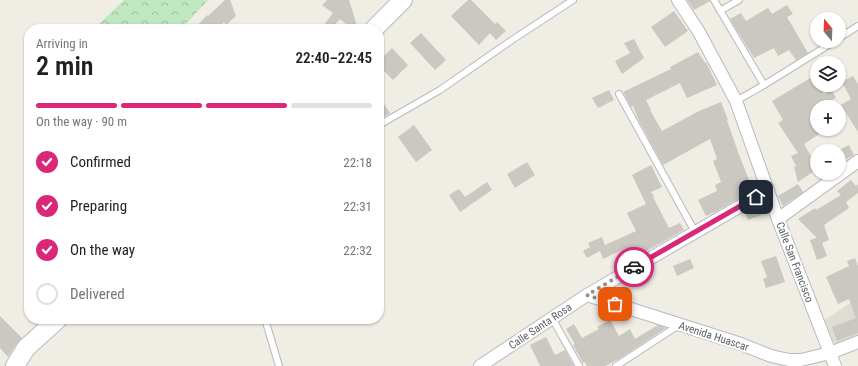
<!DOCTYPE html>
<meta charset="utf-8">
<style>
body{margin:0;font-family:"Roboto Condensed",sans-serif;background:#f2f2f2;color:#222;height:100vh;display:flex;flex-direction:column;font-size:15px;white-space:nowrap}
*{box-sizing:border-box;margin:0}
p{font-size:13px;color:#767676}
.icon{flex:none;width:22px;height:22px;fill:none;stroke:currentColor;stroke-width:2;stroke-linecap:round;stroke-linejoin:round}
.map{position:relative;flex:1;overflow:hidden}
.side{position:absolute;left:24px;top:24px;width:360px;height:300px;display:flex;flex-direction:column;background:#fff;border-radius:16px;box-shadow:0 1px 3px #0004}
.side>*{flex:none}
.needle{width:26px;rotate:341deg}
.buttons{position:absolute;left:810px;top:12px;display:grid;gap:8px}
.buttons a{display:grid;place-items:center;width:36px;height:36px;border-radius:50%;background:#fff;box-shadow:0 1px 3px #0004;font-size:20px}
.pin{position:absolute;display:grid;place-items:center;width:34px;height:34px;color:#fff;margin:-17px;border-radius:8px;box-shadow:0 2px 6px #0006}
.courier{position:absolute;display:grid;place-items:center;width:40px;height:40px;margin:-20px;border:3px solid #db2777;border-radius:50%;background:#fff;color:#222;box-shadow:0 1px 5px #0007}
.head em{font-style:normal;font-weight:600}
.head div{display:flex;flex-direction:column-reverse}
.head{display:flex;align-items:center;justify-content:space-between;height:68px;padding:0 12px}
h1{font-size:26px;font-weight:600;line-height:30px}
.bar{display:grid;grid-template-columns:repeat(4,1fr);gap:6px 4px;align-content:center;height:48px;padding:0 12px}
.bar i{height:5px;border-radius:3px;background:#e0e0e0}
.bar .active{background:#db2777}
.bar p{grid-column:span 4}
ol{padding:0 12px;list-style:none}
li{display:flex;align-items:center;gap:12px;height:44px}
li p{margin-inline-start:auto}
li .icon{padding:4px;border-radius:50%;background:#db2777;color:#fff;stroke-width:4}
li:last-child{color:#767676}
li i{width:22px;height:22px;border:2px solid #e0e0e0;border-radius:50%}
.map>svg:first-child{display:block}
.education{fill:#dfdcd3}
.park{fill:url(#park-crowns)}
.building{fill:#cac8c1}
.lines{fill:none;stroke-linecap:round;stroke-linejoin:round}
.lane-casing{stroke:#b7babf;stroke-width:8}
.street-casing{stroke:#b7babf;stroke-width:14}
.secondary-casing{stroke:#b8bbc1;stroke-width:20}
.lane{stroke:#fff;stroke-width:6}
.street{stroke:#fff;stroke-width:12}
.secondary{stroke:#fff;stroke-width:18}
.done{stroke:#8f9192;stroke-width:4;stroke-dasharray:0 7.2}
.route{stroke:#db2777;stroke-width:5}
.labels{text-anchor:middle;stroke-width:4;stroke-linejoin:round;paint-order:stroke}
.street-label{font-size:11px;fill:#5c6066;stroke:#fff}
</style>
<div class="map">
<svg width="858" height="366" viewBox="0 0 858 366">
<defs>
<pattern id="park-crowns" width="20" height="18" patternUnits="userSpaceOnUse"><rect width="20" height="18" fill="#bfe8c0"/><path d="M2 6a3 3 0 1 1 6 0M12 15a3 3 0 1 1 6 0" fill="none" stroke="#9ebfa0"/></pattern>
</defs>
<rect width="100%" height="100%" fill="#efede4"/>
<!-- education -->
<path class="education" d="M858 298V337L838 345 833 341 825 320Z"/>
<!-- park -->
<path class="park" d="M124 0H208L181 29H94Z"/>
<!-- building -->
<g class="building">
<path d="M225 0H230L236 16 226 25 224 22 218 29H194L207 15 208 16Z"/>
<path d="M327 0H349L358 29H352L340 19 331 29H321L333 13 322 5Z"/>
<path d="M468 0H471L495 24 497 22 506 31 496 40 490 33 479 45 451 16Z"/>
<path d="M687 0H710V1L694 10Z"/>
<path d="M787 5 793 14 787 17 808 53 796 60 789 50 778 56 774 48 754 58 730 19 741 13 746 21 768 8 772 14Z"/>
<path d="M674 11 688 31 665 47 651 27Z"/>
<path d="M421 33 446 60 435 70 410 43Z"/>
<path d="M634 39 644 58 622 74 615 61 630 53 624 43Z"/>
<path d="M392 48 408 65 393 80 379 66V61Z"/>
<path d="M698 52 705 63 706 62 717 85 687 98 680 83 646 100 651 110H650L662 131 699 111 721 102 728 120H727L738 152 753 190 717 211 706 216 698 200 717 191 715 185 721 182 713 161 717 159 710 139 663 165 639 121 633 106 631 107 623 92 671 69 670 67Z"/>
<path d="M817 74V85H818L824 94 831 89 836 98 827 103 829 107H817V129H827L804 144 817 166V169L798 182 794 167 796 166 791 156 798 153 778 123 783 120 772 101Z"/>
<path d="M853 76 858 84V132L841 105 851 99 842 82Z"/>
<path d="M609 90 614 100 598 108 592 98Z"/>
<path d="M379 97 390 113 379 120Z"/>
<path d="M414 125 432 150 416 162 398 137Z"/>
<path d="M849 145 854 155 839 163V150Z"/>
<path d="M527 162 535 175 515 188 507 174Z"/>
<path d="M651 165 662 187 651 192 654 196 653 197 669 228 680 223 684 230 641 254 639 248 628 253 626 248 603 259 600 251 587 258 583 251 590 247 588 243 602 237 605 245 636 231 627 213 646 204 632 175Z"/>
<path d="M851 180 856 186 858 184V193L846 202 849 208 824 225 829 240 822 243 827 256 817 260 810 240 817 238 798 219 815 208 816 210 841 195 837 191Z"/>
<path d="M487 182 492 190 460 212 449 195 459 189 465 197Z"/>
<path d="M798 184 803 192 783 206 778 196Z"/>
<path d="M762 202 766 213 748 220 745 212Z"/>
<path d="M776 256 785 282 766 288 763 279 767 277 761 261Z"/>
<path d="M855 258 858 266V333L837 341 832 327 856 318 849 299 838 304 826 277 849 266 847 261Z"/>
<path d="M690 259 694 268 677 276 673 266Z"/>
<path d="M0 316 22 338 17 343 8 357 0 348Z"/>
<path d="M610 320 619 336 630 329 635 339 658 325 666 328 619 359 605 366H587L585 362 583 363 573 345 575 344 566 329 574 324 582 338 599 329 597 327Z"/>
<path d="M546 337 555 355 565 350 574 366H540L530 345Z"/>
</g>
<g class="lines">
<!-- lane casing -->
<g class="lane-casing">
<g id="lane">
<path d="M714 0 764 85"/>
<path d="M720 11 739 0"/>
<path d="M839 38 858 26"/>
<path d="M619 94 695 232"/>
<path d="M736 101 764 85 835 41"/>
<path d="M379 125 440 90 512 40 573 0"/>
<path d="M552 318 579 366"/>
<path d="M265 319 279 366"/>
<path d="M616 366 679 325"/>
</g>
</g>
<!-- street casing -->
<g class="street-casing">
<g id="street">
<path d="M678 0 699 32 736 101 778 219 830 353 858 342"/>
<path d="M778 219 858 161"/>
<path d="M587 295 741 344 771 356 789 360H801L830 353 835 366"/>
<path d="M480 366 587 295 768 190"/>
</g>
</g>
<!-- secondary casing -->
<g class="secondary-casing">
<g id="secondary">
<path d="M374 29 403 0"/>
<path d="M15 366 26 348 58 319"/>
</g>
</g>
<!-- lane -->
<use href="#lane" class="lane"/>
<!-- street -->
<use href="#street" class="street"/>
<!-- secondary -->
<use href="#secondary" class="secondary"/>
</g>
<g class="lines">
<!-- done -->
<path class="done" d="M615 304 587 295 634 267"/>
<!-- route -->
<path class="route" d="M634 267 756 197"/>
</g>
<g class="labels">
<!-- street labels -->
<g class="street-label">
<text transform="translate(795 262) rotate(69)" y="4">Calle San Francisco</text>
<text transform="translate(540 326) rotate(-34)" y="4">Calle Santa Rosa</text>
<text transform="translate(714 336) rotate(18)" y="4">Avenida Huascar</text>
</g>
</g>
</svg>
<div class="buttons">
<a><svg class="needle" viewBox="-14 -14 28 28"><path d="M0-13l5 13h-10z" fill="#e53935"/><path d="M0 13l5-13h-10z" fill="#767676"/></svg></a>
<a><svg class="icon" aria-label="layers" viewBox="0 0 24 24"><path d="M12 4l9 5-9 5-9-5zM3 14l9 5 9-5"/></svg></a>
<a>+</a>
<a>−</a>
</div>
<div class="pin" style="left:615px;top:304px;background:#ea580c"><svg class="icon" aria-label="bag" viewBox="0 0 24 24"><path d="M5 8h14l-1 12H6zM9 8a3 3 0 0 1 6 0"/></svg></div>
<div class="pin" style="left:756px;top:197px;background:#1f2937"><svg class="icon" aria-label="home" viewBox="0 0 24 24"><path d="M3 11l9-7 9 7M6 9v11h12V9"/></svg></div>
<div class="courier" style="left:634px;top:267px"><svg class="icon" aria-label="car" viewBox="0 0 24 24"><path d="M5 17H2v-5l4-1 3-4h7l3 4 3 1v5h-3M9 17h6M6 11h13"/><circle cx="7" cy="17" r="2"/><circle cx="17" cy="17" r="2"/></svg></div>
<section class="side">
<div class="head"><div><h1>2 min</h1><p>Arriving in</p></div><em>22:40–22:45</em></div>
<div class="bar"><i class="active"></i><i class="active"></i><i class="active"></i><i></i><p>On the way · 90 m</p></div>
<ol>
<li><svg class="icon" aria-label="check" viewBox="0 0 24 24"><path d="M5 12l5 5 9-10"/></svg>Confirmed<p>22:18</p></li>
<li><svg class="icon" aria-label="check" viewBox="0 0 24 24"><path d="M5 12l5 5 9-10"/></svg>Preparing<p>22:31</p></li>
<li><svg class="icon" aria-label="check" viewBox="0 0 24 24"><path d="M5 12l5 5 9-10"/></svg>On the way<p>22:32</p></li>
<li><i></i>Delivered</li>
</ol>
</section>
</div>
